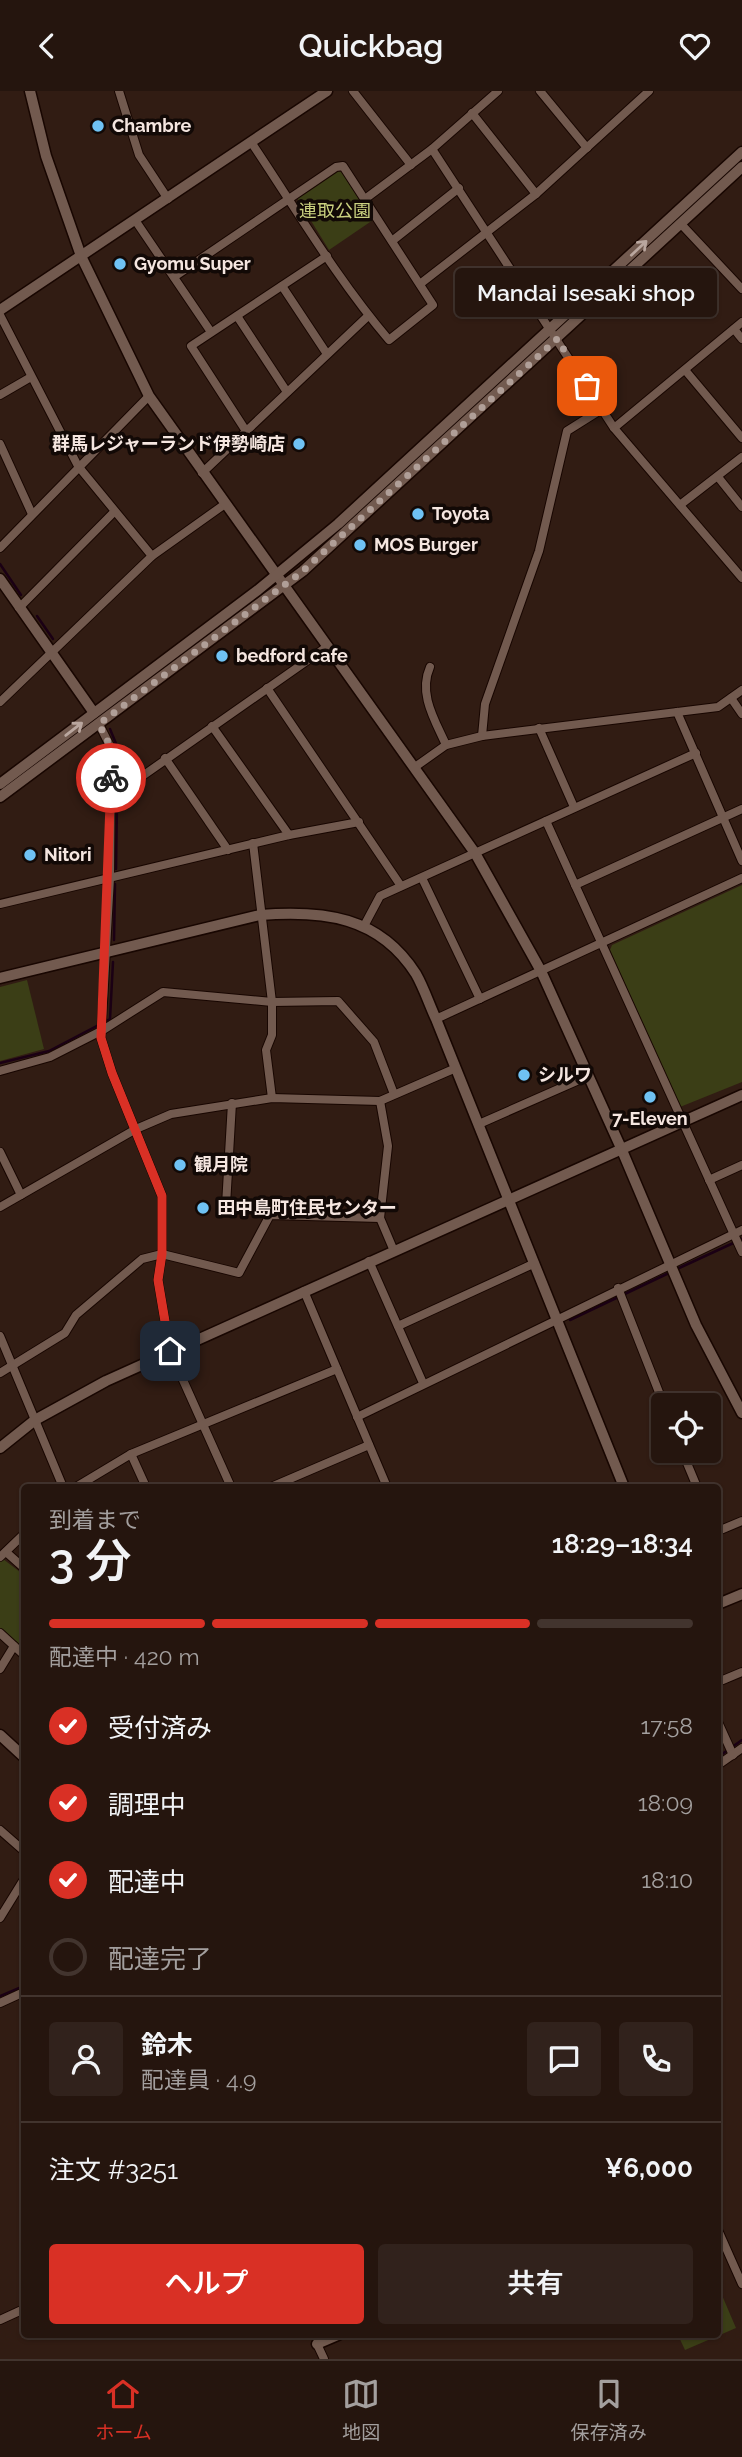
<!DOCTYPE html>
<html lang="ja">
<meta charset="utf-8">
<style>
body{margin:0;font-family:Raleway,"Noto Sans JP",sans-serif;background:#31221c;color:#f1f3f6;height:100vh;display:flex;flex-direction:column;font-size:26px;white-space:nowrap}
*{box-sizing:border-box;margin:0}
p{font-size:23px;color:#a39f9e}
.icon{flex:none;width:38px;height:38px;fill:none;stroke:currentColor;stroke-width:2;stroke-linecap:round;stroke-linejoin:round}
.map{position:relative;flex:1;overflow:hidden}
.side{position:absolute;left:21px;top:1393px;width:700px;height:854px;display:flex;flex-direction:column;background:#25150e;border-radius:7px;box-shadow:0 2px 5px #0004,0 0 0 2px #42342e}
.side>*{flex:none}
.tools{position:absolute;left:651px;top:1302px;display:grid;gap:14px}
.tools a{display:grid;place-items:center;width:70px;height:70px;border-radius:7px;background:#25150e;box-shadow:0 2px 5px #0004,0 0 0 2px #42342e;font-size:35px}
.pin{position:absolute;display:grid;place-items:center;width:60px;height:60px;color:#fff;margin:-30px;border-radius:14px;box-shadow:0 4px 10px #0006}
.courier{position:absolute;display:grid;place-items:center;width:70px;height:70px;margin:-35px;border:5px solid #d93025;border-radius:50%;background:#fff;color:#222;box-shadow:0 2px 9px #0007}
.bubble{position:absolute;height:49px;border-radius:7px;background:#25150e;box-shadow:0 2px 5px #0004,0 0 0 2px #42342e;font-size:23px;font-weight:600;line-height:49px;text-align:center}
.summary em{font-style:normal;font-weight:600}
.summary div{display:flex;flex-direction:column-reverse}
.summary{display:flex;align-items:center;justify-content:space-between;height:119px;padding:0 28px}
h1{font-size:46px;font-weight:600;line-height:52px}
.bar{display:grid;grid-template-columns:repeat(4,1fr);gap:10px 7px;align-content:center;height:84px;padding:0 28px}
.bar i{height:9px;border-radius:5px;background:#42342e}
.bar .active{background:#d93025}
.bar p{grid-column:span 4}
.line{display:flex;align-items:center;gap:18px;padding:0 28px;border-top:2px solid #42342e}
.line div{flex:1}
.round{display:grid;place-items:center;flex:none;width:74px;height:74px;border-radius:7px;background:#31221c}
ol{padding:0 28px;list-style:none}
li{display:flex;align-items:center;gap:21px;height:77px}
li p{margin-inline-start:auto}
li .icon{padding:7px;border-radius:50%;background:#d93025;color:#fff;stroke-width:4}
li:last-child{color:#a39f9e}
li i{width:38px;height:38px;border:4px solid #42342e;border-radius:50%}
.action{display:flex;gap:14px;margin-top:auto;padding:14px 28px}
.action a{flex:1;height:80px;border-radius:7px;background:#d93025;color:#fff;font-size:28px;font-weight:600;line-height:80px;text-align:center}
.action a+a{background:#31221c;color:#f1f3f6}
header{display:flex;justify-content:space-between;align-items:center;height:91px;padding:0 28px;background:#25150e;font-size:32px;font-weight:600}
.tabs{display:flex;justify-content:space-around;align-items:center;height:98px;border-top:2px solid #42342e;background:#25150e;font-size:19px;color:#a39f9e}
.tabs a{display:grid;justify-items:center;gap:4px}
.tabs .active{color:#d93025}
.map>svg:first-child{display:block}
.green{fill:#3b3e16}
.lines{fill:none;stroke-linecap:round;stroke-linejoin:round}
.stream{stroke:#1b0014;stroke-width:2.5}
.street-casing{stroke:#180601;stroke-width:10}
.secondary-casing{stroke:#180601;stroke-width:13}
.street{stroke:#725a4f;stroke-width:8}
.secondary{stroke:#725a4f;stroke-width:10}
.oneway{stroke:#baa79f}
.done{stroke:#b09f98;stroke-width:7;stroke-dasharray:0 12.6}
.route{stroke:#d93025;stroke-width:9}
.poi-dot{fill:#6fc2f4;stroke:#120906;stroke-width:2.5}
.labels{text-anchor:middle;stroke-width:7;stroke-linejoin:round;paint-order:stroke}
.poi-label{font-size:18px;font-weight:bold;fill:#f5e6e0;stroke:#120906;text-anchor:start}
.park-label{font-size:18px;fill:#cbd280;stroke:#120906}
</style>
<header><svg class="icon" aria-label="back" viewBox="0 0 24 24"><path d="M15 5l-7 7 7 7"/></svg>Quickbag<svg class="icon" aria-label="heart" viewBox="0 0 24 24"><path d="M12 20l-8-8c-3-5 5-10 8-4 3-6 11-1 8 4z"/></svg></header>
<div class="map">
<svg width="742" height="2268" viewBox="0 0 742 2268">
<rect width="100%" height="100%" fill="#311c13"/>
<!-- green -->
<g class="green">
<path d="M336 80 342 81 373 129 329 159 297 107Z"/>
<path d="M742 794V991L680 1016 610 859 612 854Z"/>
<path d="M27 889 44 958 0 970V896Z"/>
<path d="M3 1468 24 1484V1558L0 1538V1471Z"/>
<path d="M718 2195 736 2237 685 2259 678 2244H718Z"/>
</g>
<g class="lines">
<!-- stream -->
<g class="stream">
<path d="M0 473 21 504"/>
<path d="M37 525 53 548"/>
<path d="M110 638 119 660 118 692"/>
<path d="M116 778 117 711"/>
<path d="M114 849 115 793"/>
<path d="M0 972 49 960 110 928 113 871"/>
<path d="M677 1178 742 1148"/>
<path d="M570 1229 671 1181"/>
<path d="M718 1666 742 1649"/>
<path d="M0 1905 24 1895"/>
</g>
<!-- street casing -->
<g class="street-casing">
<g id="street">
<path d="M119 0 139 64 168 108"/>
<path d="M353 0 411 74"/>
<path d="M540 0 587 57"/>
<path d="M472 22 536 103"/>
<path d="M432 58 614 337 742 487"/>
<path d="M365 108 432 58 498 0"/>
<path d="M135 129 211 241"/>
<path d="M681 133 742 198"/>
<path d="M392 150 459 97"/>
<path d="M174 186 336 76 343 75 433 214 389 249C337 188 296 118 251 51"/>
<path d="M420 193 536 103 649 0"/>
<path d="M282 195 327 263"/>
<path d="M0 224 78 375 152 465"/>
<path d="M237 225 287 301"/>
<path d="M734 238 742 248"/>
<path d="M685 279 742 347"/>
<path d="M0 304 31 286"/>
<path d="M614 337 742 231"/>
<path d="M246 340 191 255 327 165"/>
<path d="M0 353 32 423"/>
<path d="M202 382 368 225"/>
<path d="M718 386 742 416"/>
<path d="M680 414 742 366"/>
<path d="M0 457 149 305"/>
<path d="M19 517 114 421"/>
<path d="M430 576C418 603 435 629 446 654"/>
<path d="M267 597 401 795"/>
<path d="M731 607 742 623"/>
<path d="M0 611 152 465 225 413"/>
<path d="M677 621 742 770"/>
<path d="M99 633 111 657 110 787 101 947 112 982 162 1105V1163L158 1189 170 1260 231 1396"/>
<path d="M212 635 289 744"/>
<path d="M539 637 574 716"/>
<path d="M482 645 485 613 539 460 567 340 602 318"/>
<path d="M165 667 228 759"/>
<path d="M415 676 446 654 482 645 718 616 742 599"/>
<path d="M111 702 121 700 328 555"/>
<path d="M546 730 742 1161"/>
<path d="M253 752 272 911V944L266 959 272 1007"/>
<path d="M422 787 480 908"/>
<path d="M575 794 742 718"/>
<path d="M0 813 289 744 359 731"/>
<path d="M364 835 380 805 696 662"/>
<path d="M436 928 742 787"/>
<path d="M0 980 50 966 103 939 163 901 272 911 338 910 374 951 394 1003"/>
<path d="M380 1010 388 1055 380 1127 394 1160"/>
<path d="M479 1033 588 985"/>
<path d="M0 1061 21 1104"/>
<path d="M709 1089 742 1074"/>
<path d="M226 1114 232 1012"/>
<path d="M0 1116 136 1038 171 1023 272 1007 380 1010 456 977"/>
<path d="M369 1170 423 1292"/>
<path d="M618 1197 664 1314"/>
<path d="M304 1200 387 1396"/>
<path d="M398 1235 533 1173"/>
<path d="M0 1245 63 1396"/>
<path d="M0 1282 65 1242 76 1224 142 1168 162 1163 239 1182 270 1124 380 1127"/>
<path d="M357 1326 742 1139"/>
<path d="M682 1360 697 1396"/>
<path d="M131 1363 146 1396"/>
<path d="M76 1396 131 1363 337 1278"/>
<path d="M271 1396 369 1354"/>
<path d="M718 1440 742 1430"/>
<path d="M6 1461 24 1477"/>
<path d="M0 1466 24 1443"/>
<path d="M0 1542 24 1564"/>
<path d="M0 1578 14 1555"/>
<path d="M718 1591 742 1581"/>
<path d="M718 1631 733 1664"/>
<path d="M718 1674 742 1657"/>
<path d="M0 1739 24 1760"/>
<path d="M0 1827 24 1788"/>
<path d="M0 1912 24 1901"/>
<path d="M718 2139 742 2193"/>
<path d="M0 2229 24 2218"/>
<path d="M317 2253 324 2268"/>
</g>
</g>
<!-- secondary casing -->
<g class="secondary-casing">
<g id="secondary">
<path d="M30 0 46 65 81 165 149 305 475 762 541 880 621 1057 696 1234 742 1322"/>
<path d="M0 219 327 0"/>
<path d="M0 488 94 622"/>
<path d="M0 693 258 499 338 433 742 61"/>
<path d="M0 706 303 480 742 76"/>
<path d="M0 887 260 824C323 819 379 825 416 883 424 897 429 913 436 928L624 1396"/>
<path d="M0 1357 35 1329 106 1290 742 1004"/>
<path d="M718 1513 742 1503"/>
<path d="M0 1644 24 1666"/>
<path d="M317 2253 338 2244"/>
</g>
</g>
<!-- street -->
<use href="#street" class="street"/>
<!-- secondary -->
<use href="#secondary" class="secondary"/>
</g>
<!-- one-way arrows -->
<defs><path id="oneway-shaft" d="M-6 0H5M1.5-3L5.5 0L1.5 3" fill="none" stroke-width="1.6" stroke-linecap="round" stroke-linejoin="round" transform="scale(1.75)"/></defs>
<g class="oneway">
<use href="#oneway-shaft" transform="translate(639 157) rotate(-43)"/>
<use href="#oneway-shaft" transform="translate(74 638) rotate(-38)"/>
</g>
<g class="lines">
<!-- done -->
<path class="done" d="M111 687V657L99 633 303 480 557 248 587 295"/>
<!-- route -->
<path class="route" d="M111 687 101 947 112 982 162 1105V1163L158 1189 170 1260"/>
</g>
<!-- markers -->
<g class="poi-dot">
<circle cx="98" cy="35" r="7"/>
<circle cx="120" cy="173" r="7"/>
<circle cx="299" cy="353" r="7"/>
<circle cx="418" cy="423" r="7"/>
<circle cx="360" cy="454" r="7"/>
<circle cx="222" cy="565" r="7"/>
<circle cx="30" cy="764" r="7"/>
<circle cx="524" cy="984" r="7"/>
<circle cx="650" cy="1006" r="7"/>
<circle cx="180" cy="1074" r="7"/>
<circle cx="203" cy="1117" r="7"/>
</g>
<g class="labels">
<!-- poi labels -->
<g class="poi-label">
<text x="112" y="41">Chambre</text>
<text x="134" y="179">Gyomu Super</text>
<text x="285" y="359" text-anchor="end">群馬レジャーランド伊勢崎店</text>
<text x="432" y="429">Toyota</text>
<text x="374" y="460">MOS Burger</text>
<text x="236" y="571">bedford cafe</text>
<text x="44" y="770">Nitori</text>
<text x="538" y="990">シルワ</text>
<text x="650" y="1034" text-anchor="middle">7-Eleven</text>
<text x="194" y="1080">観月院</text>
<text x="217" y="1123">田中島町住民センター</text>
</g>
<!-- park labels -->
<g class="park-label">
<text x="335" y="126">連取公園</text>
</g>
</g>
</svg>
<div class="tools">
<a><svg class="icon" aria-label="locate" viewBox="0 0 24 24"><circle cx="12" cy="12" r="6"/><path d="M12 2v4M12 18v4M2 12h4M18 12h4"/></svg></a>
</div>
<div class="pin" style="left:587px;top:295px;background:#ea580c"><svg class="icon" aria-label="bag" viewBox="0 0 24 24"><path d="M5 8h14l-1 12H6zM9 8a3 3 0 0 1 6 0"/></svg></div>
<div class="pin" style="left:170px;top:1260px;background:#1f2937"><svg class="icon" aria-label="home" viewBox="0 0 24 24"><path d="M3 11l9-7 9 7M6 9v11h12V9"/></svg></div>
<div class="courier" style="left:111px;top:687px"><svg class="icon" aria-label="bike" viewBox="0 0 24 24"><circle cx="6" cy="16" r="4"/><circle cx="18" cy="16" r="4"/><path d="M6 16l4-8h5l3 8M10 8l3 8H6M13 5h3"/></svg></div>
<div class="bubble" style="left:455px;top:177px;width:262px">Mandai Isesaki shop</div>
<section class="side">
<div class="summary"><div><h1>3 分</h1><p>到着まで</p></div><em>18:29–18:34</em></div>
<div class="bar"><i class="active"></i><i class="active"></i><i class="active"></i><i></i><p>配達中 · 420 m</p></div>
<ol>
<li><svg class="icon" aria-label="check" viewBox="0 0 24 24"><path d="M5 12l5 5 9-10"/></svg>受付済み<p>17:58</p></li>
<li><svg class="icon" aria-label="check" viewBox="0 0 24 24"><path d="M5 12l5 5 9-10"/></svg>調理中<p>18:09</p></li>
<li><svg class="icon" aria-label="check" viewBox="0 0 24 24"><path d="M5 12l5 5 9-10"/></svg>配達中<p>18:10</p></li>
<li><i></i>配達完了</li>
</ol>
<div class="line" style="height:126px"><a class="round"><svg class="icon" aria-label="person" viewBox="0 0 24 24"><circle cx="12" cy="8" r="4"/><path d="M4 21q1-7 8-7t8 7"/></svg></a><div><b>鈴木</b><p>配達員 · 4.9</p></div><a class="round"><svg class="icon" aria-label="chat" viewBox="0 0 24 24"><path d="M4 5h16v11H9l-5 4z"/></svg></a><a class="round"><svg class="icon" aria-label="phone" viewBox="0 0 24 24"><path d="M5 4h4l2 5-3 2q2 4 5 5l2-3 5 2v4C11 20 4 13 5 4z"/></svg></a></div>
<div class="line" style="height:91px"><div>注文 #3251</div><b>¥6,000</b></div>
<div class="action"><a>ヘルプ</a><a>共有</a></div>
</section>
</div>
<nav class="tabs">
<a class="active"><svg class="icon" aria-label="home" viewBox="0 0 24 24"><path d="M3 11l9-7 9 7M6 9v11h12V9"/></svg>ホーム</a>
<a><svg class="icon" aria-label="map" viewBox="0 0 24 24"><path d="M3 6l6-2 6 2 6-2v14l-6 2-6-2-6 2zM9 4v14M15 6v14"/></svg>地図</a>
<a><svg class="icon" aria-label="saved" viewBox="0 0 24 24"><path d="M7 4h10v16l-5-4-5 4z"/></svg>保存済み</a>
</nav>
